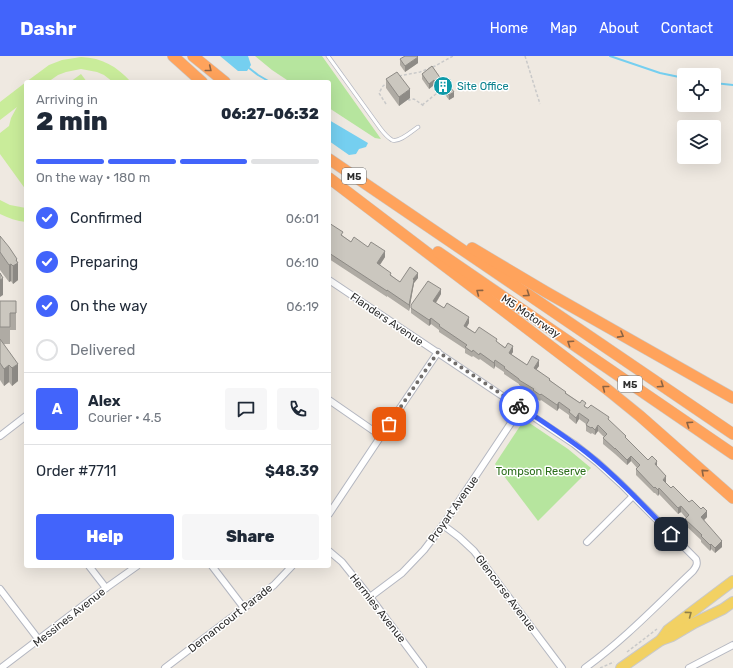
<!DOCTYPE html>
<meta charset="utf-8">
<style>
body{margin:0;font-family:Rubik,sans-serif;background:#f6f6f7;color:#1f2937;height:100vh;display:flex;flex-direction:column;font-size:15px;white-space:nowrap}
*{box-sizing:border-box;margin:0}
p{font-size:13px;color:#747a83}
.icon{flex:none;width:22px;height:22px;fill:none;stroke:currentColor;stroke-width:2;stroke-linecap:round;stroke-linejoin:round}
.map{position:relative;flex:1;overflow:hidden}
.drawer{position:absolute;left:24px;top:24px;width:307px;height:488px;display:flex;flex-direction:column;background:#fff;border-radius:4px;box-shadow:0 4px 16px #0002}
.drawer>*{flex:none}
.fabs{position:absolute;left:677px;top:12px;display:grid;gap:8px}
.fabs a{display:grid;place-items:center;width:44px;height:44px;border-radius:4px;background:#fff;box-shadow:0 4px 16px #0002;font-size:20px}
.pin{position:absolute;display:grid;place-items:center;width:34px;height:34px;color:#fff;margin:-17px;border-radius:8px;box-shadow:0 2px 6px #0006}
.courier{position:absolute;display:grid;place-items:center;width:40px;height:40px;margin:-20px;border:3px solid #4264fb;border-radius:50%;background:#fff;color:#222;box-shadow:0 1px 5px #0007}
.headline em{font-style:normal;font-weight:800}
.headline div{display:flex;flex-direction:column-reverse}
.headline{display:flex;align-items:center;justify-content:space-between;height:68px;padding:0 12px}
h1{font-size:26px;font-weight:800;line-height:30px}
.bar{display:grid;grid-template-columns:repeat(4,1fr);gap:6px 4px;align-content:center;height:48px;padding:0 12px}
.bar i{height:5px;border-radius:3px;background:#e0e1e3}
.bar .current{background:#4264fb}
.bar p{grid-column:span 4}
.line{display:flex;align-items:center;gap:10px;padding:0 12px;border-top:1px solid #e0e1e3}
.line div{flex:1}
.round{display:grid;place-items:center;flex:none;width:42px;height:42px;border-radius:4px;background:#f6f6f7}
ol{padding:0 12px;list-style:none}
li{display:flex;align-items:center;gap:12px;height:44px}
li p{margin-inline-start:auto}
li .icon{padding:4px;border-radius:50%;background:#4264fb;color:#fff;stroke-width:4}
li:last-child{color:#747a83}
li i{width:22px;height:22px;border:2px solid #e0e1e3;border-radius:50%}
.action{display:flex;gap:8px;margin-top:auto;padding:8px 12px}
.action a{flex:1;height:46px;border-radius:4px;background:#4264fb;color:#fff;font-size:16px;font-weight:800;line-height:46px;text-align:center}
.action a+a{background:#f6f6f7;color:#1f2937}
header{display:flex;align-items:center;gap:24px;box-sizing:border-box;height:56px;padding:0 20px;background:#4264fb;color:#fff}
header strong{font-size:19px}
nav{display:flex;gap:22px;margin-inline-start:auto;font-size:14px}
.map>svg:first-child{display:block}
.green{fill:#b6e59e}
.pitch{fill:#c9ec9a}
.water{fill:#75cff0}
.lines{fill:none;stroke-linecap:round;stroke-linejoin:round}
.stream{stroke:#75cff0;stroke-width:2}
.lane-casing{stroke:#b4b7c1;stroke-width:4.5}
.street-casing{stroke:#b4b7c1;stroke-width:8}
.primary-casing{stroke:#c9c9c9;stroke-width:12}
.highway-casing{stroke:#c9c9c9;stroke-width:12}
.path{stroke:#c9c9c9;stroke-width:1.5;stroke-dasharray:3 2;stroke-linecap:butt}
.lane{stroke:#fff;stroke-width:3}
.street{stroke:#fff;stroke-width:6}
.primary{stroke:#f2d163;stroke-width:10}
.highway{stroke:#ffa35c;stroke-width:11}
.wall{fill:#afaba4}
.shaded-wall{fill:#8e8b86}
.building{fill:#cbc7bf;stroke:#8e8b86}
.oneway{stroke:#8c6343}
.oneway2{stroke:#908048}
.done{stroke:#726f6d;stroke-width:4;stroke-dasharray:0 7.2}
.route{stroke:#4264fb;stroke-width:5}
.labels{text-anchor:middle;stroke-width:3;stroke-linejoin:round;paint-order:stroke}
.shield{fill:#fff;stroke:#6d6d6d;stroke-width:1}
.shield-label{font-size:10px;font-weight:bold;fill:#2e2e2e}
.culture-label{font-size:11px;fill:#0d838f;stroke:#fff;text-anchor:start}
.street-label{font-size:11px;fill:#2e2e2e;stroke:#fff}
.park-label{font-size:11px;fill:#2c6e1b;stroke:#fff}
</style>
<header>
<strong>Dashr</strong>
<nav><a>Home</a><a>Map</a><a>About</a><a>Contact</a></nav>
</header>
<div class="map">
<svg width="733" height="612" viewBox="0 0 733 612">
<rect width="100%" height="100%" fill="#efe9e1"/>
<!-- green -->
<g class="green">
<path d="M255 0H322L381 83 375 82 329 52V26H290L272 14Z"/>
<path d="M528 366 568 393 591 412 538 465 495 408 522 367Z"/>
</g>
<!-- pitch -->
<g class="pitch">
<path d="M81 1C103 2 116 10 131 26H113L104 19 97 16 81 13 66 16 58 19 48 26H26L49 9 62 4Z"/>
<path d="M81 18 87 26H70Z"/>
<path d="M26 26V134L0 98V77L9 70 11 62 17 51 0 64V46Z"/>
<path d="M0 144 10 149 26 152V166C17 165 8 162 0 158Z"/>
</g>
<!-- water -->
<g class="water">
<path d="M220 0H248L251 9 247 15H238Z"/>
<path d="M329 64 368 87 366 91 359 93 356 98 349 99 329 85Z"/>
</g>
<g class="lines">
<!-- stream -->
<g class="stream">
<path d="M610 0 660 17 684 22"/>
<path d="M249 12 258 19 270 26"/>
<path d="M714 27 733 29"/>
</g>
<!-- lane casing -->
<g class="lane-casing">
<path id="lane" d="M328 0 380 72C383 76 387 81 392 84 399 87 412 75 418 71"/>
</g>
<!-- street casing -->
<g class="street-casing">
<g id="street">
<path d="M329 224 574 388 598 407 621 428 696 503C698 508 696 511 693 515 658 548 624 584 585 612"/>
<path d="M329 344 381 380"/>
<path d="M0 380 26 360"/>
<path d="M329 458 381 380 438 296"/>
<path d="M443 469 459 481 474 495 562 612"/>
<path d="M587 486 633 440"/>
<path d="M329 495 342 506 370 541 423 612"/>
<path d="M89 510 106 532"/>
<path d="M212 510 244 552"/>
<path d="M0 533 39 584"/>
<path d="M370 541 402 517 424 494 443 469 521 352"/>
<path d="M1 612 106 532 137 510"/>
<path d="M165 612 274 529 292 510"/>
<path d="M689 612 733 589"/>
</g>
</g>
<!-- primary casing -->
<g class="primary-casing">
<g id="primary">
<path d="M661 584 668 574 733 525"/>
<path d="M621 612 661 584 672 580 694 567 723 553 733 546"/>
</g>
</g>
<!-- highway casing -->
<g class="highway-casing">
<g id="highway">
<path d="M173 0 202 26"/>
<path d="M193 0 225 26"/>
<path d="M329 103 733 378"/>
<path d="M329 122 608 334 640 360 733 442"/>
<path d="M472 192 546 236 733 342"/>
<path d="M438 196 733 398"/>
</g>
</g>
<!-- path -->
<g class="path">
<path d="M525 0 540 48"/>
<path d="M399 20 420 16 435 10 453 0"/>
<path d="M408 43 409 44 414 43 424 50"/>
<path d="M386 48 379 37 383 30 387 27"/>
<path d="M422 49C429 44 435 38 442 34"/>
<path d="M627 596 657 573"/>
<path d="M600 612 614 606"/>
</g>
<!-- lane -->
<use href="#lane" class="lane"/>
<!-- street -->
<use href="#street" class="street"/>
<!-- primary -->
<use href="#primary" class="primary"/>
<!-- highway -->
<use href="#highway" class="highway"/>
</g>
<!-- wall -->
<g class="wall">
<path d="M400 3 418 7 405 16 400 9Z"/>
<path d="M432 10 454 41 449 44 441 33 438 35 434 29 429 33 422 23V18Z"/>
<path d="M386 23 410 42 399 50 386 32Z"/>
<path d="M329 167 343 180 351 186 368 191 385 201 380 209 391 219 400 226 418 222 414 227 409 255 387 240V241L329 203Z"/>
<path d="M0 180 17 206 18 224 13 228 11 225 9 226 0 214Z"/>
<path d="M441 238 436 247 469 267 467 271 475 277 497 286 513 296 511 298 527 309 539 310 536 313 566 337 586 351 609 364 626 382 648 404 657 411 666 426H665L671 432 707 461 704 464 722 491 715 497 711 493 710 495 701 486V484L685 469V463L686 462 681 456 678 458 659 438 658 440 655 437H654L636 419V413L637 412 631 405 627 409 615 398 603 388V382L604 381 598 375 595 379 592 377 591 378 586 375V368L579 363 576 368 569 362V359L559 352 557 355 541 344 540 345 533 340V338L519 329V328L504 318V316L495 310 494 313 480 303 479 304 473 300 472 301 465 297V293L439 276V274L431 268 429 270 411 257V249Z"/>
<path d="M0 245H16V274H10V288H4L18 325 12 330 9 326 4 330 0 324Z"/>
<path d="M25 276H26V298L25 293Z"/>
</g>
<!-- shaded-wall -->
<g class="shaded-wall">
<path d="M418 1V7L405 16V10Z"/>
<path d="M434 24V29L429 33V28Z"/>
<path d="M441 28V33L438 35V30Z"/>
<path d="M410 33V42L399 50V41Z"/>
<path d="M454 36V41L449 44V39Z"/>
<path d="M385 195V201L377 213V207Z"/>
<path d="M17 203V208L18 207V224L13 228V210L16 204Z"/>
<path d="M11 208V225L9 226V209Z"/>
<path d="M418 217V222L414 227 409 255V249L413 223Z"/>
<path d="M3 222V239L0 241V224Z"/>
<path d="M441 233V238L433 251V245Z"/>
<path d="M469 261V267L464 275V270Z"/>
<path d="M431 262V268L429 270V264Z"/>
<path d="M513 290V296L509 302V297Z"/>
<path d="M495 304V310L494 313V307Z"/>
<path d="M539 304V310L534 317V312Z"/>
<path d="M18 308V325L12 330V312Z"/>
<path d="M9 309V326L4 330V313Z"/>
<path d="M559 346V352L557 355V349Z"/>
<path d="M579 357V363L576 368V362Z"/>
<path d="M598 369V375L595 379V374Z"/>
<path d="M631 400V405L627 409V404Z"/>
<path d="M657 405V411L655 408Z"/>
<path d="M666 420V426L663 429V424Z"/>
<path d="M659 432V438L658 440V434Z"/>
<path d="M681 450V456L678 458V452Z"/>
<path d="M707 455V461L701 467V461Z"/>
<path d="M722 485V491L715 497V492Z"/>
<path d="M711 488V493L710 495V489Z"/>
</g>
<!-- building -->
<g class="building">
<path d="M405 0H417L418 1 405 10 400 3Z"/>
<path d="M432 10 441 23 444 22 454 36 449 39 441 28 438 30 434 24 429 28 422 18Z"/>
<path d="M397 16 410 33 399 41 386 23Z"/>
<path d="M329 167 343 176 341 179 351 186 354 181 368 191 371 186 385 195 377 207 391 217 390 219 400 226 410 211 418 217 413 223 414 224 409 249 387 234V235L329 197Z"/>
<path d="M0 180 9 191 17 203 16 204 18 207 13 210 11 208 9 209 0 196Z"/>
<path d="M0 217 3 222 0 224Z"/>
<path d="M428 225 441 233 433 245 444 252 447 247 469 261 464 270 475 277 479 271 497 283 496 285 505 292 508 287 513 290 509 297 527 309 532 300 539 304 534 312 550 323 549 324 566 336 565 337 580 347 582 344 586 347 584 350 587 352H588L591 349 609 361 608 363 626 380 625 381 648 404 652 400 657 405 655 408 666 420 663 424 671 432 673 430 689 446 692 444 701 453 703 451 707 455 701 461 722 485 715 492 711 488 710 489 701 480 702 479 685 463 689 459 681 450 678 452 659 432 658 434 655 431 654 432 636 413 640 409 631 400 627 404 615 392V393L603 382 607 378 598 369 595 374 592 371 591 372 586 369 589 364 579 357 576 362 569 356 570 354 559 346 557 349 541 338 540 339 533 334 534 333 519 324V323L504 312 505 311 495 304 494 307 480 297 479 299 473 294 472 296 465 291 467 289 439 270 440 269 431 262 429 264 411 252V249Z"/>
<path d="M0 245H16V257H10V271H0Z"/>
<path d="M0 283 18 308 12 312 9 309 4 313 0 307Z"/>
</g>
<!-- one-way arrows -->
<defs><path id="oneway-chevron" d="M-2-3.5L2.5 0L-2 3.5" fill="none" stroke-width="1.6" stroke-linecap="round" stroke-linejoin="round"/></defs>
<g class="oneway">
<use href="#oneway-chevron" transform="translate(209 13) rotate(39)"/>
<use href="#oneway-chevron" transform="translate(479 236) rotate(-143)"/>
<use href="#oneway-chevron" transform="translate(527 238) rotate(34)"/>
<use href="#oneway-chevron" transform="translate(621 279) rotate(29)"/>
<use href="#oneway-chevron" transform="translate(570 287) rotate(-146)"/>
<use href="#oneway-chevron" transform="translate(661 329) rotate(34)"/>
<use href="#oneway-chevron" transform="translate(605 332) rotate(-142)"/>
<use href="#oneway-chevron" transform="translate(689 368) rotate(-146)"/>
<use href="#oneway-chevron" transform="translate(704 416) rotate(-138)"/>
</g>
<use class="oneway2" href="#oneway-chevron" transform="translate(689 558) rotate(-37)"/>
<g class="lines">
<!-- done -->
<path class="done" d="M389 368 438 296 519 350"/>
<!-- route -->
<path class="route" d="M519 350C542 365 565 380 587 397 617 421 644 450 671 478"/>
</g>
<!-- icons -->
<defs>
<g id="building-disc" transform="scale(1)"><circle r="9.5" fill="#0f9aa8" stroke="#fff"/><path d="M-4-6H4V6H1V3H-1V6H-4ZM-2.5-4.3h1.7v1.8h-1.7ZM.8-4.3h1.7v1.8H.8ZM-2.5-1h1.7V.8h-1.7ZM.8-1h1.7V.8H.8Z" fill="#fff"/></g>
</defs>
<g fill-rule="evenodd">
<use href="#building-disc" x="443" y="30"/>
</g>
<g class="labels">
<!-- shield labels -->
<g class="shield">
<rect x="342" y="112" width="24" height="16" rx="3"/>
<rect x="618" y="320" width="24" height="16" rx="3"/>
</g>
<g class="shield-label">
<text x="354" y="124">M5</text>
<text x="630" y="332">M5</text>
</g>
<!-- culture labels -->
<g class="culture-label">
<text x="457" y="34">Site Office</text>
</g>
<!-- street labels -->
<g class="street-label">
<text transform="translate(531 260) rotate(34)" y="4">M5 Motorway</text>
<text transform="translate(387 263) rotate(34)" y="4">Flanders Avenue</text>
<text transform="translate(453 453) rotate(-55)" y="4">Proyart Avenue</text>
<text transform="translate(506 537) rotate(53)" y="4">Glencorse Avenue</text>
<text transform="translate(378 552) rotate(52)" y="4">Hermies Avenue</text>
<text transform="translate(69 561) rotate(-38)" y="4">Messines Avenue</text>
<text transform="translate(230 562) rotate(-38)" y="4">Dernancourt Parade</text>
</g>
<!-- park labels -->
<g class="park-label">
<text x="541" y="419">Tompson Reserve</text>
</g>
</g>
</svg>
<div class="fabs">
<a><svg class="icon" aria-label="locate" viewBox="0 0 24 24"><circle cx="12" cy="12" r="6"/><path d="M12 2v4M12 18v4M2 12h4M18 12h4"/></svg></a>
<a><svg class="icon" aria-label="layers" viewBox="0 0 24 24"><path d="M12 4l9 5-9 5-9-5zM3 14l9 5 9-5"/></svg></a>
</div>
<div class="pin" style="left:389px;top:368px;background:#ea580c"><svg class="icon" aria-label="bag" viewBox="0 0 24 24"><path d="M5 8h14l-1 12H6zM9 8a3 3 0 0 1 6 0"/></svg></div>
<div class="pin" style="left:671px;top:478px;background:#1f2937"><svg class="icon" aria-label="home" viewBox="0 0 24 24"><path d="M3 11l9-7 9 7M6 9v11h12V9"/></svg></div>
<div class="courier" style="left:519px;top:350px"><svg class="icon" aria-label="bike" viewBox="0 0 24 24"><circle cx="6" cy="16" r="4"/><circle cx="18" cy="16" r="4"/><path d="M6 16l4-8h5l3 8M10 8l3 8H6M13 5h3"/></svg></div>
<section class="drawer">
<div class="headline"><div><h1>2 min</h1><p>Arriving in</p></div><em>06:27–06:32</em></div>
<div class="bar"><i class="current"></i><i class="current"></i><i class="current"></i><i></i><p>On the way · 180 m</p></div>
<ol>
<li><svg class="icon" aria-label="check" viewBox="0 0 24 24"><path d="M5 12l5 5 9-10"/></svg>Confirmed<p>06:01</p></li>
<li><svg class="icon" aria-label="check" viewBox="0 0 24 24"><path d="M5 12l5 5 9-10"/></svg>Preparing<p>06:10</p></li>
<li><svg class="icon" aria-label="check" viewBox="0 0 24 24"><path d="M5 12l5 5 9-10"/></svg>On the way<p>06:19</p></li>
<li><i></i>Delivered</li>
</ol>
<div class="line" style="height:72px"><b class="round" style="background:#4264fb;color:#fff">A</b><div><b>Alex</b><p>Courier · 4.5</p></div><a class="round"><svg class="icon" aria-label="chat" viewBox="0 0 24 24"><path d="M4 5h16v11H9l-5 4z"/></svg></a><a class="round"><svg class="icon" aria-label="phone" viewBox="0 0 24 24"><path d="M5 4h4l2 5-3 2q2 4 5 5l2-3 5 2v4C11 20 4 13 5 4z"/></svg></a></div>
<div class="line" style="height:52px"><div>Order #7711</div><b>$48.39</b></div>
<div class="action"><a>Help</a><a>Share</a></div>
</section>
</div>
